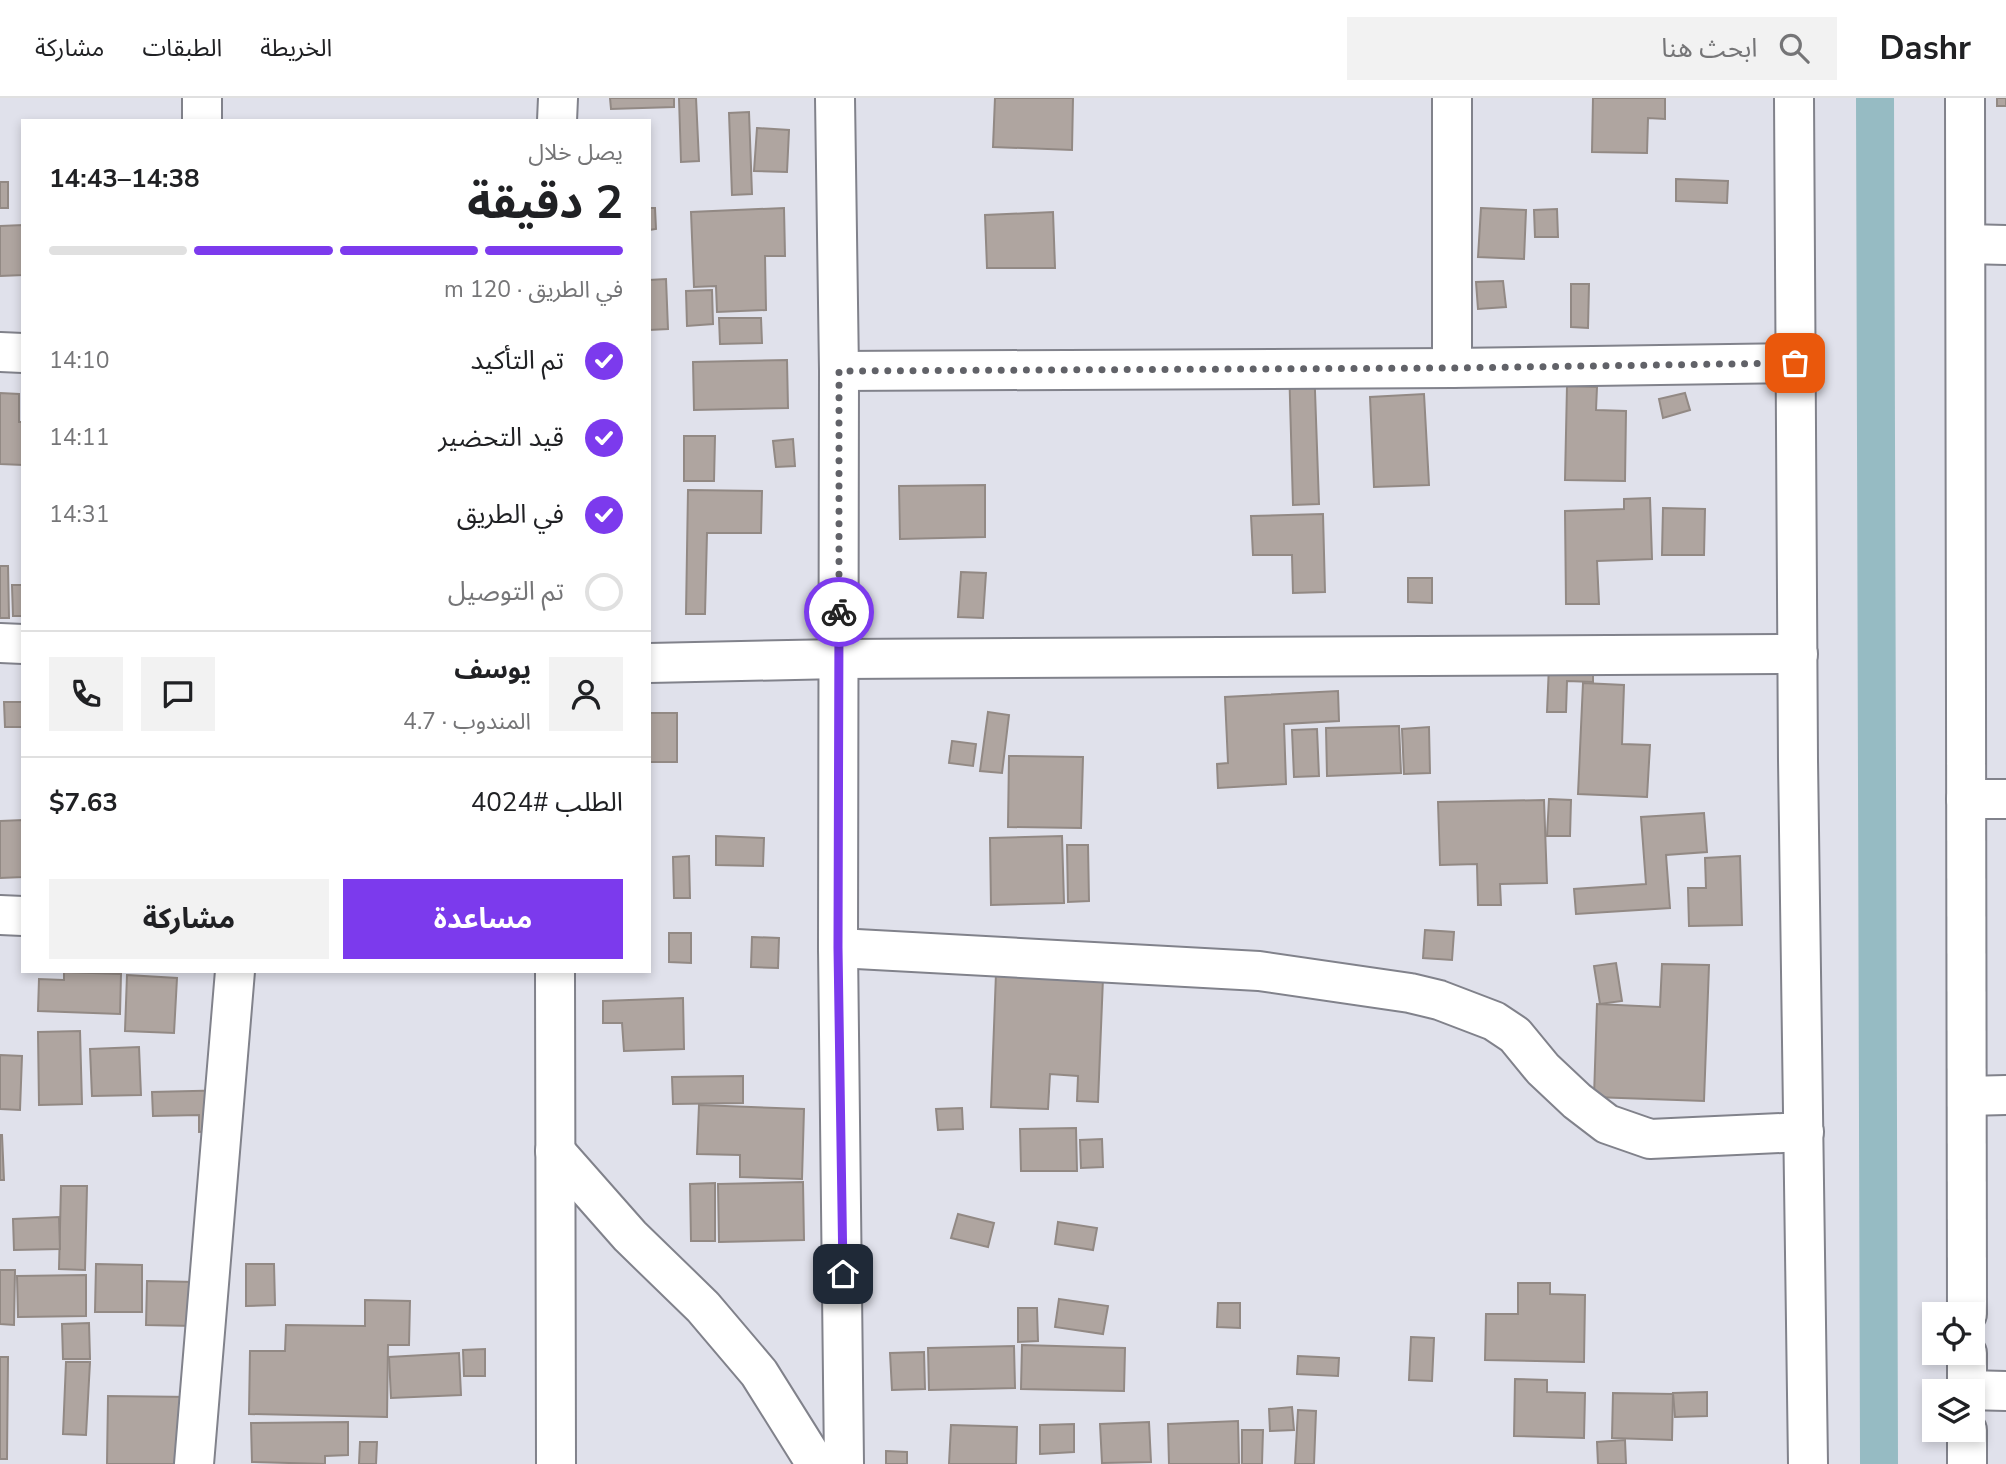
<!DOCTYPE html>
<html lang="ar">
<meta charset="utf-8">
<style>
body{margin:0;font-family:"Nunito Sans","Noto Sans Arabic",sans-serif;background:#f2f2f2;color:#202124;direction:rtl;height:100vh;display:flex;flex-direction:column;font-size:26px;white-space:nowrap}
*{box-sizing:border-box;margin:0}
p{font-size:23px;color:#757577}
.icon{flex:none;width:38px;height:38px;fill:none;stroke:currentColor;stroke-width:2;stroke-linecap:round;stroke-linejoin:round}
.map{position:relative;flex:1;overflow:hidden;direction:ltr}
.details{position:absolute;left:21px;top:21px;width:630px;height:854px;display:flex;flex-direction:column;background:#fff;border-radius:0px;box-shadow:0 4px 10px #0003;direction:rtl}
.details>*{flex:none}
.fabs{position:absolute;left:1922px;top:1204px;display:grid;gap:14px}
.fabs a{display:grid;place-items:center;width:63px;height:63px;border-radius:0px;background:#fff;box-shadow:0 4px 10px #0003;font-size:35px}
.pin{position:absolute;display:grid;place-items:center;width:60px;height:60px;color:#fff;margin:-30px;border-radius:14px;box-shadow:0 4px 10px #0006}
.courier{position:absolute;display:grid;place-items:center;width:70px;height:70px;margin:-35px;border:5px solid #7c3aed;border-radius:50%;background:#fff;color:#222;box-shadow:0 2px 9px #0007}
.headline em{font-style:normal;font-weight:700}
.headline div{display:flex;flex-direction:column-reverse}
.headline{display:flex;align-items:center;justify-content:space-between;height:119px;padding:0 28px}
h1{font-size:46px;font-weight:700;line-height:52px}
.bar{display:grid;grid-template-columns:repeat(4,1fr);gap:10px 7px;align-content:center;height:84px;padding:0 28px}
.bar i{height:9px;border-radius:5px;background:#e0e0e0}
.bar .current{background:#7c3aed}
.bar p{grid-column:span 4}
.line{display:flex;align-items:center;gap:18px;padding:0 28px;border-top:2px solid #e0e0e0}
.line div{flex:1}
.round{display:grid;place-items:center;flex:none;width:74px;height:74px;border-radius:0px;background:#f2f2f2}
ol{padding:0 28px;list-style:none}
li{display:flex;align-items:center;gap:21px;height:77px}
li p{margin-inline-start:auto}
li .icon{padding:7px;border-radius:50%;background:#7c3aed;color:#fff;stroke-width:4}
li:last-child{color:#757577}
li i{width:38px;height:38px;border:4px solid #e0e0e0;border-radius:50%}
.cta{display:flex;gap:14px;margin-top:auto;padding:14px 28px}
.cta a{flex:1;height:80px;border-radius:0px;background:#7c3aed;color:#fff;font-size:28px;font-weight:700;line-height:80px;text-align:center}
.cta a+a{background:#f2f2f2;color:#202124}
header{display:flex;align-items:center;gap:42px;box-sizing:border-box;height:98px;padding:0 35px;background:#fff;border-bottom:2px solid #e0e0e0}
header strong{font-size:33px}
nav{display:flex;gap:38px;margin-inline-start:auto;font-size:24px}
.search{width:490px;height:63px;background:#f2f2f2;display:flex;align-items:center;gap:18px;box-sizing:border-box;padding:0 24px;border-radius:0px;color:#757577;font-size:26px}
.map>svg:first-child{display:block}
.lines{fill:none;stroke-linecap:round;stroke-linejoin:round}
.canal{stroke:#96bbc3;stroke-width:38}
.building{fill:#afa5a0;stroke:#928984;stroke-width:2}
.minor-casing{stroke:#81828b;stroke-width:42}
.minor{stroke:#fff;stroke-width:38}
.done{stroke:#616268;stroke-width:7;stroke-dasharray:0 12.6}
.route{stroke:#7c3aed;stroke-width:9}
</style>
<header>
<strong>Dashr</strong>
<div class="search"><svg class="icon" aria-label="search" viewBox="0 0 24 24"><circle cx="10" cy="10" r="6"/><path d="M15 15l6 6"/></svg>ابحث هنا</div>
<nav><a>الخريطة</a><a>الطبقات</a><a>مشاركة</a></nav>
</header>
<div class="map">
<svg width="2006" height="1366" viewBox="0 0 2006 1366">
<rect width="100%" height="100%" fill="#e0e1eb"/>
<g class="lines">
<!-- canal -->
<path class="canal" d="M1875 0 1879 1366"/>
</g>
<!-- building -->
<g class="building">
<path d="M610 0H674V9L611 11Z"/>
<path d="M679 0H696L699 63 681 64Z"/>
<path d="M995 0H1073L1072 52 993 49Z"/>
<path d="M1593 0H1665V21L1648 20 1647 55 1592 54Z"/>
<rect x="1997" y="0" width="9" height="8"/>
<path d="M749 14 752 96 732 97 729 15Z"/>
<path d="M757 30 789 32 787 74 754 73Z"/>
<path d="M1676 81 1728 83 1727 105 1676 103Z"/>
<rect x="0" y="84" width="8" height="26"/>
<path d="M649 110H655L656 131 649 132Z"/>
<path d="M784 110 785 158H765L766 212 717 214 716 188 694 189 691 114Z"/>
<path d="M1481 110 1526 112 1524 161 1478 159Z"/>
<path d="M1557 111 1558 139H1535L1534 112Z"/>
<path d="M1053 114 1055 170H987L985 117Z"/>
<path d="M23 127V177L0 178V128Z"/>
<path d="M666 181 668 231 649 232V182Z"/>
<path d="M1503 183 1506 209 1478 211 1476 184Z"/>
<path d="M1571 186H1589L1588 230 1571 229Z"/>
<path d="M712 192 713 226 687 228 686 193Z"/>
<path d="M719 220H761L762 245 720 246Z"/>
<path d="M787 262 788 310 694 312 693 264Z"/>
<path d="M1314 265 1319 406 1293 407 1289 266Z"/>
<path d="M1567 288 1597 289 1596 312 1626 313 1625 383 1565 382Z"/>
<path d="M0 295 19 296V324H23V367L0 366Z"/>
<path d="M1685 295 1690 312 1663 320 1659 301Z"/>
<path d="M1424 296 1429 387 1374 389 1370 299Z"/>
<path d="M684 338H715L714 383H684Z"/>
<path d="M793 341 795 368 776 369 773 343Z"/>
<path d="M985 387V439L900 441 899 388Z"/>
<path d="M688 392 762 393 761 435H707L705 516H686Z"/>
<path d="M1650 400 1652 461 1597 463 1599 506H1566L1565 413 1624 411V401Z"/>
<path d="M1663 410 1705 411 1704 457H1662Z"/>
<path d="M1323 416 1325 494 1293 495 1292 457H1253L1251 418Z"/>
<path d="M0 468H8L9 520H0Z"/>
<path d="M961 474 986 475 983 520 958 519Z"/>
<path d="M1408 480H1432V505L1408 504Z"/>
<path d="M12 487H23V518H13Z"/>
<path d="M1549 567 1593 568V584L1567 583 1566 614H1547Z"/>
<path d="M1583 585 1624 587 1622 646 1650 647 1647 699 1578 696Z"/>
<path d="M1338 593 1339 623 1284 626 1286 686 1218 690 1217 666 1228 665 1225 599Z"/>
<path d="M4 604H23V629H5Z"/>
<path d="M988 614 1009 617 1002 675 980 673Z"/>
<rect x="649" y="615" width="28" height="49"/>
<path d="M1399 628 1401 675 1327 678 1326 630Z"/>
<path d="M1429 629 1430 675 1404 676 1402 631Z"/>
<path d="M1317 631 1319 678 1294 679 1292 632Z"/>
<path d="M952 643 976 646 973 668 949 665Z"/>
<path d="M1009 658 1083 659 1081 730 1008 729Z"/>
<path d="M1549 701 1571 702 1570 738H1547Z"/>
<path d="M1544 702 1547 785 1500 786 1501 807H1478L1477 766 1440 767 1438 704Z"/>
<path d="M1704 715 1707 754 1666 757 1670 810 1576 816 1574 791 1646 786 1641 719Z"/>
<path d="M23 722V779L0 780V723Z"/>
<path d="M716 738 764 740 763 768 716 767Z"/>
<path d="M1062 738 1064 805 991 807 990 740Z"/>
<path d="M1067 747H1088L1089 803 1068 804Z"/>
<path d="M689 758 690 800H674L673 759Z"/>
<path d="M1740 758 1742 827 1689 828 1688 790H1706L1705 760Z"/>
<path d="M1425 832 1454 834 1452 862 1423 860Z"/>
<path d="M669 835H691V865L669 864Z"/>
<path d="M752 839 779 840 778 870 751 869Z"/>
<path d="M1616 865 1622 903 1600 906 1594 868Z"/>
<path d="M1662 866 1709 867 1704 1003 1594 999 1597 906 1660 909Z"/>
<path d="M64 874 121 876 120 916 38 913 39 881 64 882Z"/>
<path d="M996 875 1103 880 1098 1004 1077 1003 1078 978 1050 976 1048 1011 991 1009Z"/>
<path d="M127 877 177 880 174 935 125 933Z"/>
<path d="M683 900 684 951 624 953 622 925H603V903Z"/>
<path d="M80 933 82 1006 39 1007 38 934Z"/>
<path d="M139 949 141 997 92 998 90 951Z"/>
<path d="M0 957 22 958 20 1012 0 1011Z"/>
<path d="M743 978V1005L673 1006 672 979Z"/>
<path d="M234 992 235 1032 199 1034V1017L153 1018 152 994Z"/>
<path d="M699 1007 804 1011 802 1081 740 1079V1057L697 1056Z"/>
<path d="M962 1010 963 1031 938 1032 936 1011Z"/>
<path d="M1076 1030 1077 1073H1021L1020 1031Z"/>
<path d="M0 1037H2L4 1082H0Z"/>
<path d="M1102 1041 1103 1069 1081 1070 1080 1042Z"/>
<path d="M803 1084 804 1142 719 1144 718 1086Z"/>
<path d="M715 1085V1143H691L690 1086Z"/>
<path d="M61 1088H87L85 1172 59 1171Z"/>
<path d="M958 1116 994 1125 988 1149 951 1140Z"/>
<path d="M59 1119 60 1151 14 1152 13 1121Z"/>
<path d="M1058 1124 1097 1130 1093 1152 1055 1146Z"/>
<path d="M96 1166 142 1167V1214H95Z"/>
<path d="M246 1166H274L275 1207 246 1208Z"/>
<path d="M0 1172H15L14 1227 0 1226Z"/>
<path d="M86 1177V1218L18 1219 17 1178Z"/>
<path d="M147 1183 195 1184 194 1228 146 1227Z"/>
<path d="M1518 1185H1550V1196L1585 1197 1584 1264 1485 1262 1486 1216H1518Z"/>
<path d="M1059 1201 1108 1208 1103 1236 1055 1229Z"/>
<path d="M365 1202 410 1203 409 1247H388L387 1319 249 1316 250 1253H285L286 1227 365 1228Z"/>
<path d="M1218 1205H1240V1230L1217 1229Z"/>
<path d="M1018 1210H1037L1038 1243 1018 1244Z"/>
<path d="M89 1225 90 1261H63L62 1226Z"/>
<path d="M1411 1239 1434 1240 1432 1283 1409 1282Z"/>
<path d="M1022 1247 1125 1250 1124 1293 1021 1291Z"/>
<path d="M1014 1248 1015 1290 929 1292 928 1250Z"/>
<path d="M485 1251V1278H464L463 1252Z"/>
<path d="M924 1254 925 1291 892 1292 890 1255Z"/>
<path d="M459 1255 461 1297 391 1300 389 1259Z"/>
<path d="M1298 1258 1339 1260 1338 1278 1297 1276Z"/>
<path d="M0 1259H8L7 1361H0Z"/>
<path d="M66 1264H90L86 1337 63 1336Z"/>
<path d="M1515 1281 1547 1282V1294L1585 1295 1584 1340 1514 1338Z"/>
<path d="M1707 1294V1318L1675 1319 1673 1295Z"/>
<path d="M1613 1295 1673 1296 1672 1342 1612 1340Z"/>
<path d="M108 1298 192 1299 184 1366H107Z"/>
<path d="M1292 1309 1294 1332 1270 1333 1269 1311Z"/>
<path d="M1298 1312 1316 1313 1314 1366H1295Z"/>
<path d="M1238 1323 1239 1366H1169L1168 1326Z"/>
<path d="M348 1324V1357L325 1358V1366L252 1364 251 1325Z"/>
<path d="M1149 1324 1151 1364 1102 1365 1100 1326Z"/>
<path d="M1074 1326V1354L1040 1356V1327Z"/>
<path d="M951 1327 1017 1329 1016 1366H949Z"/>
<path d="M1242 1332H1263L1262 1366H1242Z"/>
<path d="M1625 1342 1626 1366H1598L1597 1344Z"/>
<path d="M360 1344H377L376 1366H359Z"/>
<path d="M886 1353 907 1354V1366H886Z"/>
</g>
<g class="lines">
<!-- minor casing -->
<g class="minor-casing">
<g id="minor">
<path d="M835 0 839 273 838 850 844 1366"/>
<path d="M1452 0V270"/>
<path d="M1794 0 1798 662 1808 1366"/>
<path d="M1965 0 1967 1216"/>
<path d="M202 23V0"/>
<path d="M557 23 558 0"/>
<path d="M1966 146 2006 147"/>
<path d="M0 254 23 255"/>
<path d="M839 273 1452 270 1795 265"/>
<path d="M0 545 23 546"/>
<path d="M649 565 839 561 1798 556"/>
<path d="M1966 701H2006"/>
<path d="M0 817 23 818"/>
<path d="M838 850 1259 873 1410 895 1439 902 1494 923 1515 937 1543 971 1577 1003 1607 1026 1650 1041 1804 1034"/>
<path d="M555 873 556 1366"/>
<path d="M1967 998 2006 997"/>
<path d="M555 1053 630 1138 703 1209 759 1275 816 1366"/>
<path d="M1967 1255V1293"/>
<path d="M1967 1292 2006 1293"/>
<path d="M194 1366 235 873"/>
<path d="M1967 1366V1332"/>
</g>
</g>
<!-- minor -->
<use href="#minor" class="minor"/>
</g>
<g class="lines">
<!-- done -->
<path class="done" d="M839 514V273L1452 270 1795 265"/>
<!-- route -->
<path class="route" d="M839 514 838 850 843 1176"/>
</g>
</svg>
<div class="fabs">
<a><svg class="icon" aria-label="locate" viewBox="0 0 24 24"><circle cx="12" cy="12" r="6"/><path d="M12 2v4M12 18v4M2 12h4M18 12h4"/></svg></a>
<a><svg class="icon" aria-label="layers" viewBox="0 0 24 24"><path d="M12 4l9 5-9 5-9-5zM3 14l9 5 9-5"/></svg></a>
</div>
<div class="pin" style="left:1795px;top:265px;background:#ea580c"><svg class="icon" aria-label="bag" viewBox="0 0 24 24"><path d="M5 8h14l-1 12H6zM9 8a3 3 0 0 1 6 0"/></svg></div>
<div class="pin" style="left:843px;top:1176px;background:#1f2937"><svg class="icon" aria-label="home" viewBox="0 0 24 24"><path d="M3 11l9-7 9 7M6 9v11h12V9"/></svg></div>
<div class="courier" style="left:839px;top:514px"><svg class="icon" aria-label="bike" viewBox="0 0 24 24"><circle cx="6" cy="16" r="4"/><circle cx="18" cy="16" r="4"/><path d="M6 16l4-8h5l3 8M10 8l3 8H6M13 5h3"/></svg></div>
<section class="details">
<div class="headline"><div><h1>2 دقيقة</h1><p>يصل خلال</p></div><em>14:38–14:43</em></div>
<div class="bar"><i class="current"></i><i class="current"></i><i class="current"></i><i></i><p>في الطريق · 120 m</p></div>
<ol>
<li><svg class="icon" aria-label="check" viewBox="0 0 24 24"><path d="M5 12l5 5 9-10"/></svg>تم التأكيد<p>14:10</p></li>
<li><svg class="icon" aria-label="check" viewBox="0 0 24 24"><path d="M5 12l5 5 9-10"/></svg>قيد التحضير<p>14:11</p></li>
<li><svg class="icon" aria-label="check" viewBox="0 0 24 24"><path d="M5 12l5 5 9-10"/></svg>في الطريق<p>14:31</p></li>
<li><i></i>تم التوصيل</li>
</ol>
<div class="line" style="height:126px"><a class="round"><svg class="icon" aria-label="person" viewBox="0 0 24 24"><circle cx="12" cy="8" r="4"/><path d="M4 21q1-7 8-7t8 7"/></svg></a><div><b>يوسف</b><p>المندوب · 4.7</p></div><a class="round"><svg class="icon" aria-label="chat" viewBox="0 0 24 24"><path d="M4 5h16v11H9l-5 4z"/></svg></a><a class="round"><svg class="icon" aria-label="phone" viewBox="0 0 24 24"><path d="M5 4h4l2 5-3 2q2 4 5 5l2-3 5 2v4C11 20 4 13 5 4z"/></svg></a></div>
<div class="line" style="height:91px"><div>الطلب #4024</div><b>$7.63</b></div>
<div class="cta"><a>مساعدة</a><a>مشاركة</a></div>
</section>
</div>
